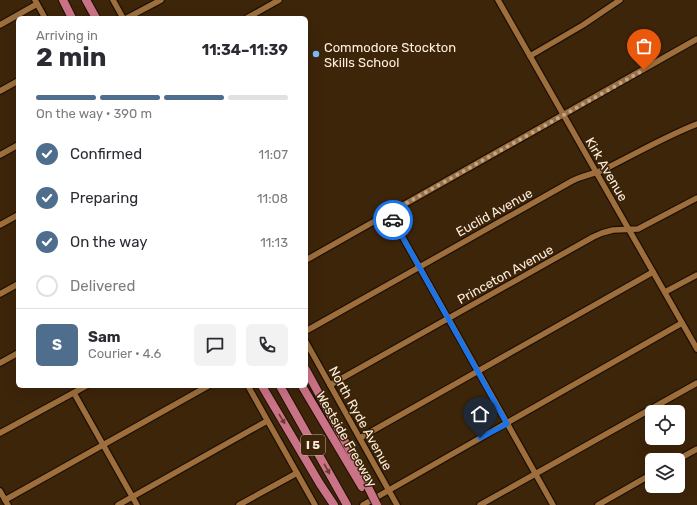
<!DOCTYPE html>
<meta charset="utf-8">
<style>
body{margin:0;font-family:Rubik,sans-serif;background:#f2f2f3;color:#2b2b33;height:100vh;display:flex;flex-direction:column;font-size:15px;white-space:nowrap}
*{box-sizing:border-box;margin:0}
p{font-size:13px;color:#7c7c81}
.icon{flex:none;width:22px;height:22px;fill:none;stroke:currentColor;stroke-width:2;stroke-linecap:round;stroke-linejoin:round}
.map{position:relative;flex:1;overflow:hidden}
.details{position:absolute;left:16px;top:16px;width:292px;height:372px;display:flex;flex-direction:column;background:#fff;border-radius:6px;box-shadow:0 4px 16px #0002}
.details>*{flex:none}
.fabs{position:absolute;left:645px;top:405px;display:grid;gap:8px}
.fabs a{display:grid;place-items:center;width:40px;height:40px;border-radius:6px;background:#fff;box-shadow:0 4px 16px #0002;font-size:20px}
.pin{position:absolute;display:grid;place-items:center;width:34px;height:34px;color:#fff;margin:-41px -17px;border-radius:50% 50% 50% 0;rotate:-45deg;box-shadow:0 0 4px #0007}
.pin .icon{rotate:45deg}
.courier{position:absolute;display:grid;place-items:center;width:40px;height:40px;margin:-20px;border:3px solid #1a73e8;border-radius:50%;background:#fff;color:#222;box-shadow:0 1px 5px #0007}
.headline em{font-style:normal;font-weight:700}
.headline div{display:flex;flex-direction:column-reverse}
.headline{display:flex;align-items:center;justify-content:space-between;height:68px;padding:0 20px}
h1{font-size:26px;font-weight:700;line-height:30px}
.bar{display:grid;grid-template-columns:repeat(4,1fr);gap:6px 4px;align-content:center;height:48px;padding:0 20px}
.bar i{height:5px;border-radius:3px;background:#e1e1e2}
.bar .selected{background:#4f6d8c}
.bar p{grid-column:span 4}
.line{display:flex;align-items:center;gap:10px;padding:0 20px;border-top:1px solid #e1e1e2}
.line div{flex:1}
.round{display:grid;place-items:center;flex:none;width:42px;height:42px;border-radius:6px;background:#f2f2f3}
ol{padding:0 20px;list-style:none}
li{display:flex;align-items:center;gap:12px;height:44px}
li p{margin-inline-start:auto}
li .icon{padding:4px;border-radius:50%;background:#4f6d8c;color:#fff;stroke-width:4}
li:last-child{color:#7c7c81}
li i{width:22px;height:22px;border:2px solid #e1e1e2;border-radius:50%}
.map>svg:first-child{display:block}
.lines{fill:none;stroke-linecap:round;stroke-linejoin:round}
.minor-casing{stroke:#1e1003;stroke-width:8}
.highway-casing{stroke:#1e1003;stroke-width:10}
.minor{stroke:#9e6f3d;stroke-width:5.5}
.highway{stroke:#cb7386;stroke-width:8}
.highway-bridge-casing{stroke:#1e1003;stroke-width:10;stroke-linecap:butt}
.highway-bridge{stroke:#cb7386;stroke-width:8}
.oneway{fill:#683c2f}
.done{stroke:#bba894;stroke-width:4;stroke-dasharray:0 7.2}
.route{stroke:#1a73e8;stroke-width:5}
.poi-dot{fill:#7cbef9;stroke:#3d250a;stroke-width:1.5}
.labels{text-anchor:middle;stroke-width:3;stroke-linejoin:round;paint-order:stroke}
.shield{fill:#3d250a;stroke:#c5b29f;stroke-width:1}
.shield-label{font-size:12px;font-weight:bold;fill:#ffefdf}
.poi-label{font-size:13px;fill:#ffefdf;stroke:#3d250a;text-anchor:start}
.street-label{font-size:13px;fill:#ffefdf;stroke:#3d250a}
</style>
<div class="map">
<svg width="697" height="505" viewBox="0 0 697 505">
<rect width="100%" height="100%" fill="#3d250a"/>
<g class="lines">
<!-- minor casing -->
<g class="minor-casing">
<g id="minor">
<path d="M35 0 45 18"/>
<path d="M113 0 123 18"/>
<path d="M498 0 697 349"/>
<path d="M127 18 161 0"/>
<path d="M247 18 279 0"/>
<path d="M0 25 37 4"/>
<path d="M530 56 583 25 620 0"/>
<path d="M0 91 18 81"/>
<path d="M0 155 18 145"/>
<path d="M389 213 553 505"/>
<path d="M0 225 18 215"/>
<path d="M306 260 697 39"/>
<path d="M665 292 697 275"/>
<path d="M0 294 18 284"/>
<path d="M306 331 572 181C583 175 596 174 607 168 637 153 666 136 697 124"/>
<path d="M306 342 397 505"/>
<path d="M0 363 18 353"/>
<path d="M330 385 593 237 602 233 613 230 638 229 697 198"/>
<path d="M248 386 315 505"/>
<path d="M74 393 137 505"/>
<path d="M0 433 86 386"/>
<path d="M360 438 653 272"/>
<path d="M677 460 697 449"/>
<path d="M0 491 8 505"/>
<path d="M5 500 208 386"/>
<path d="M118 505 267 421"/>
<path d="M239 505 297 473"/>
<path d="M363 505 682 323"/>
<path d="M480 505 697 383"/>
<path d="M598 505 652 474"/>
</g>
</g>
<!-- highway casing -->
<g class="highway-casing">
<g id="highway">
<path d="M63 0 72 18"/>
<path d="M86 0 96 18"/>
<path d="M306 370 348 447 368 487"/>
<path d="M262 386 320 484 334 505"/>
<path d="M280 386 347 505"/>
<path d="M302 386 362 487"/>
</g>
</g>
<!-- minor -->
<use href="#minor" class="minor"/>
<!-- highway -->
<use href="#highway" class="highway"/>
<!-- highway-bridge casing -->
<g class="highway-bridge-casing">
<path id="highway-bridge" d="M368 487 377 505"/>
</g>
<!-- highway-bridge -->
<use href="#highway-bridge" class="highway-bridge"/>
</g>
<!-- one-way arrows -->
<defs><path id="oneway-solid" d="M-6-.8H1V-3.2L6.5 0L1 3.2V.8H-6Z"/></defs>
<g class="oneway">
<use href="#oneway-solid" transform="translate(282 419) rotate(59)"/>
<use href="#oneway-solid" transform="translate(327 469) rotate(61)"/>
</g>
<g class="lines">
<!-- done -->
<path class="done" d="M393 220 389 213 644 70"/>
<!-- route -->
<path class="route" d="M393 220 507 424 480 438"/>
</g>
<!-- markers -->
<circle class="poi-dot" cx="316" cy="54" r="4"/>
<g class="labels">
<!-- shield labels -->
<rect class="shield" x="301" y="435" width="24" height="20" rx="3"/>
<g class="shield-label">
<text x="313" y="449">I 5</text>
</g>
<!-- poi labels -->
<g class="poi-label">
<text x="324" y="52">Commodore Stockton<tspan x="324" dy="15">Skills School</tspan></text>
</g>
<!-- street labels -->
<g class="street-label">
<text transform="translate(607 169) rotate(60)" y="5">Kirk Avenue</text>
<text transform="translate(494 212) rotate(-29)" y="5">Euclid Avenue</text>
<text transform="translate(505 274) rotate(-29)" y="5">Princeton Avenue</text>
<text transform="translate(361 418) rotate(61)" y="5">North Ryde Avenue</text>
<text transform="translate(347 439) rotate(60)" y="5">Westside Freeway</text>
</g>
</g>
</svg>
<div class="fabs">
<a><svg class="icon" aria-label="locate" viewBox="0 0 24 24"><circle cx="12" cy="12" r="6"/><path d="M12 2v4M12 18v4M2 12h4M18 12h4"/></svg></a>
<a><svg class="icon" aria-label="layers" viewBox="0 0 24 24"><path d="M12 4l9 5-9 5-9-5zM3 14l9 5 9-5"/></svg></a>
</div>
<div class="pin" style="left:644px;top:70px;background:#ea580c"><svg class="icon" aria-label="bag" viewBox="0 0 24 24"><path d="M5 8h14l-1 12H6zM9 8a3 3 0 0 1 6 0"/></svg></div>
<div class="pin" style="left:480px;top:438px;background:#1f2937"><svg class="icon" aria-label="home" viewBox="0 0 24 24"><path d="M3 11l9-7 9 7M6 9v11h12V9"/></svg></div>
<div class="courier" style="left:393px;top:220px"><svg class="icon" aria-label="car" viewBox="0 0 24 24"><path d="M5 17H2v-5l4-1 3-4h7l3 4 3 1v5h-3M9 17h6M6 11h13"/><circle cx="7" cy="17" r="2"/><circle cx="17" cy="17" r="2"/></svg></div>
<section class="details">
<div class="headline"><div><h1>2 min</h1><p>Arriving in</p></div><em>11:34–11:39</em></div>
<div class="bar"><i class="selected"></i><i class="selected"></i><i class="selected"></i><i></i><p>On the way · 390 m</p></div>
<ol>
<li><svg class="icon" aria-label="check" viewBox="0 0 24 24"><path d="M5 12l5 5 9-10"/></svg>Confirmed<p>11:07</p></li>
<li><svg class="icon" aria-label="check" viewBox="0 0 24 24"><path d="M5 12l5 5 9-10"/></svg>Preparing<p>11:08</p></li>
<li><svg class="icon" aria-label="check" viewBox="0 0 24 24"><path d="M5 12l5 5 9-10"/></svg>On the way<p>11:13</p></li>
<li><i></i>Delivered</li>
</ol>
<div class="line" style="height:72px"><b class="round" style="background:#4f6d8c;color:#fff">S</b><div><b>Sam</b><p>Courier · 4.6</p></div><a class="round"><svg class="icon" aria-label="chat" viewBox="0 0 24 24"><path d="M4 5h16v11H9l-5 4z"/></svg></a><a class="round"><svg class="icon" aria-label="phone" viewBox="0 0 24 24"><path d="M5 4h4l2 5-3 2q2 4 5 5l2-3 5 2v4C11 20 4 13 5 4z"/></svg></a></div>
</section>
</div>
